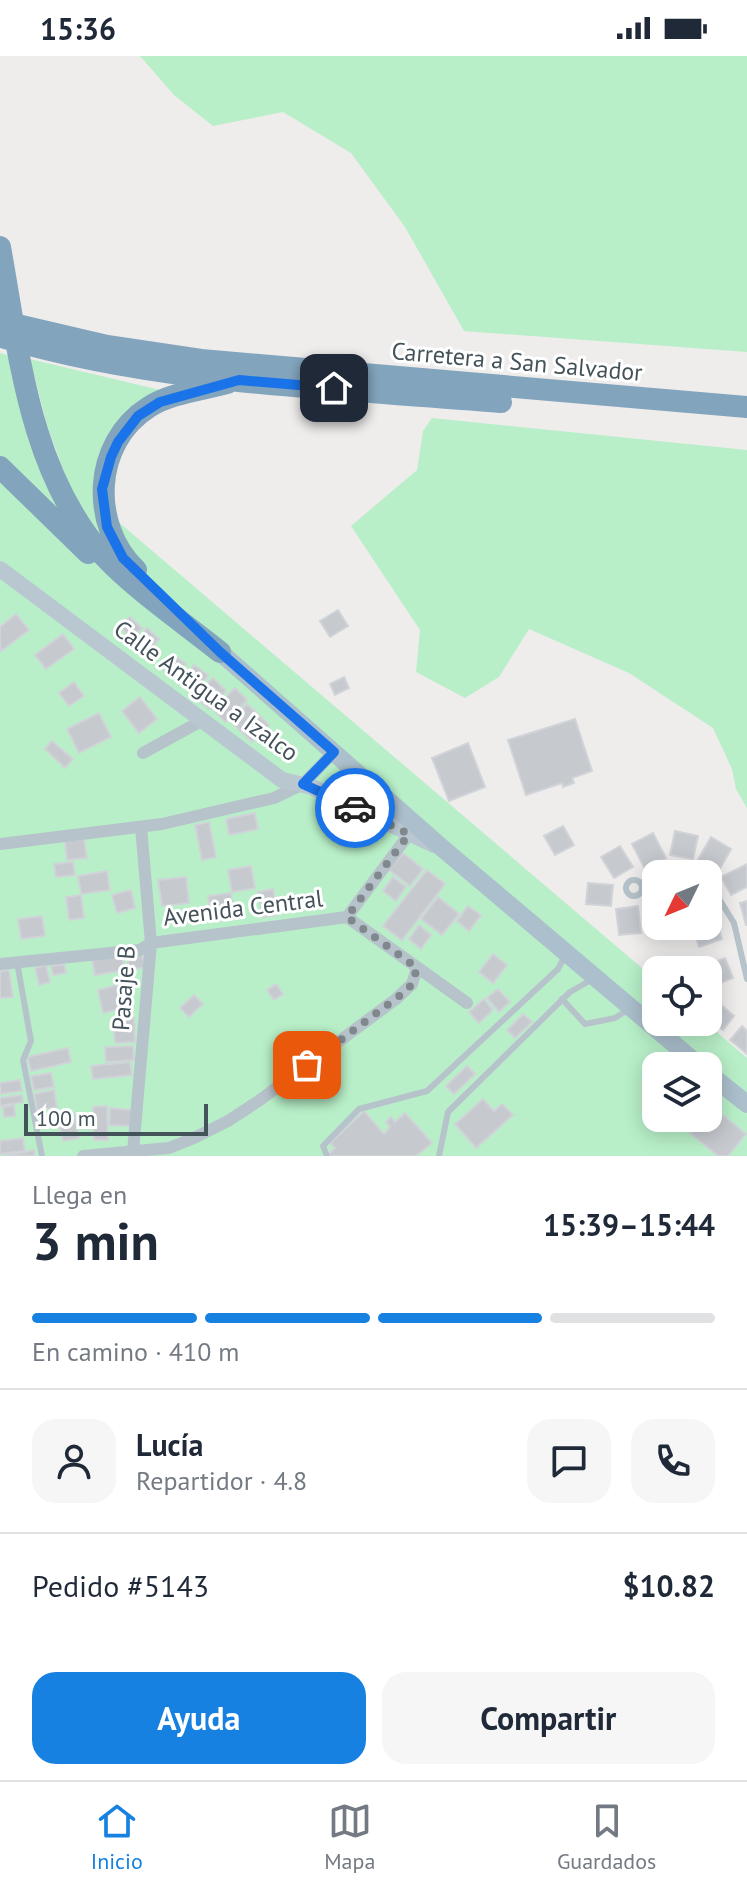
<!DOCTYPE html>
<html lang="es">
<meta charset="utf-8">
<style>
body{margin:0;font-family:"PT Sans",sans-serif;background:#f6f6f7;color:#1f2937;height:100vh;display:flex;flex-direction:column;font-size:30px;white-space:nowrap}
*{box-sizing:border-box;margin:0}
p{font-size:26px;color:#747a83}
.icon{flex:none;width:44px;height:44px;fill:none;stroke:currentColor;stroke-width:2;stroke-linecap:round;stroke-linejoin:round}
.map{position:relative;height:1100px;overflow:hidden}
.side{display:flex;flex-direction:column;background:#fff;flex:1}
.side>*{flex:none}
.needle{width:52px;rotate:227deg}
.buttons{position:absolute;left:642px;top:804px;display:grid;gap:16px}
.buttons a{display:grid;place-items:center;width:80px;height:80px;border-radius:16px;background:#fff;box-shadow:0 4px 20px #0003;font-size:40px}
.scale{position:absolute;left:24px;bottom:20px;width:184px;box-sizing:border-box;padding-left:8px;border:4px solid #44525a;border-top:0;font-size:22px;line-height:28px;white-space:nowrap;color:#44525a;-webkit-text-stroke:6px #fff;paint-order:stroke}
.pin{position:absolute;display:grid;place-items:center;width:68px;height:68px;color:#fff;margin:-34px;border-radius:16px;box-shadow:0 4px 12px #0006}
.courier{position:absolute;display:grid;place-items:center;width:80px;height:80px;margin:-40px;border:6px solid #1a73e8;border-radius:50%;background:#fff;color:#222;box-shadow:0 2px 10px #0007}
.summary em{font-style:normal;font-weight:600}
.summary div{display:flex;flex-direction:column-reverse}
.summary{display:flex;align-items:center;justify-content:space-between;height:136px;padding:0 32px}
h1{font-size:52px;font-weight:600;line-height:60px}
.bar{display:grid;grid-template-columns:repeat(4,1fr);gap:12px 8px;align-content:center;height:96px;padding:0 32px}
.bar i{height:10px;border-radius:6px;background:#e0e1e3}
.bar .current{background:#1681e0}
.bar p{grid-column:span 4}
.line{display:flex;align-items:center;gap:20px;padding:0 32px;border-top:2px solid #e0e1e3}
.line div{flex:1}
.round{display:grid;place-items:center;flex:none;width:84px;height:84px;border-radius:24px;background:#f6f6f7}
.primary-button{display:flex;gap:16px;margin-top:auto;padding:16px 32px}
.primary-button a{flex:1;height:92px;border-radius:24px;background:#1681e0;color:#fff;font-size:32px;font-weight:600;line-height:92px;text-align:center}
.primary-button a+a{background:#f6f6f7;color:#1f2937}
.status{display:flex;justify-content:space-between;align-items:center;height:56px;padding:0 40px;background:#fff;direction:ltr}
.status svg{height:22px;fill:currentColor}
.tab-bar{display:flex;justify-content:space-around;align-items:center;height:112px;border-top:2px solid #e0e1e3;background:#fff;font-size:22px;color:#747a83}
.tab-bar a{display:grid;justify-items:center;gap:4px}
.tab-bar .current{color:#1681e0}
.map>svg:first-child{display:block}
.green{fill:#b8efc8;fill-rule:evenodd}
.building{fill:#c6cacf;stroke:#d0d3d8;stroke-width:2}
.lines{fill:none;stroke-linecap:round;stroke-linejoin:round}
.lane{stroke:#b7c3ca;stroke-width:6}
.street{stroke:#b7c3ca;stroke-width:12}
.secondary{stroke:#b9c7d1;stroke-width:16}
.primary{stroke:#abbfcc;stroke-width:18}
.highway{stroke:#82a4bd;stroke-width:22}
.done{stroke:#80888d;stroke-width:8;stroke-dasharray:0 14.4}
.route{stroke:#1a73e8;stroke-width:10}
.labels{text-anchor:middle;stroke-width:6;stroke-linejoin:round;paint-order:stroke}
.street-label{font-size:24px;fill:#44525a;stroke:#fff}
</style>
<div class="status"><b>15:36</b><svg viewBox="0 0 49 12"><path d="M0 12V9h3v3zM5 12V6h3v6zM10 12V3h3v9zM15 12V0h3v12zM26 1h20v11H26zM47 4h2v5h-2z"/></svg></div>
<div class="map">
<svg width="747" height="1100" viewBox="0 0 747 1100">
<rect width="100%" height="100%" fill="#efecec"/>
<!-- green -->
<g class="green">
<path d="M140 0H747V296L464 275 405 171 351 97 283 56 213 70 174 39Z"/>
<path d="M0 297 11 300 66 422 47 369 30 303 160 334 151 339 95 446 656 924V966H705L747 1002V1100H0ZM656 1010H708V1062H656Z"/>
<path d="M432 362 747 394V752L736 733 732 713 713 672 629 617 529 573 499 621 465 642 416 616 420 574 351 470 417 414 423 375Z"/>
</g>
<!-- building -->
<g class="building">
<path d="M338 554 348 570 330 581 320 565Z"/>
<path d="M16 558 29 574 0 596V571Z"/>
<path d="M130 561 142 572 132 582 120 571Z"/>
<path d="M147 572 159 583 146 597 135 587Z"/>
<path d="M63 578 74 593 46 613 35 599Z"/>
<path d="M175 600 186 608 175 623 164 615Z"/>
<path d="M194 609 208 619 195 638 180 628Z"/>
<path d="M344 621 349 632 335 639 330 628Z"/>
<path d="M213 622 226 635 209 653 195 641Z"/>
<path d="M74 626 84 640 69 650 59 637Z"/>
<path d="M235 632 247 644 225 666 213 653Z"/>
<path d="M140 641 157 663 139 677 122 655Z"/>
<path d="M247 648 269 669 252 686 230 665Z"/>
<path d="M99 657 111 681 79 697 67 673Z"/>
<path d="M575 663 592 715 572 722 574 727 563 731 562 727 526 739 508 684Z"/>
<path d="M52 685 73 703 65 712 45 693Z"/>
<path d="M468 687 485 731 449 745 432 702Z"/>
<path d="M353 753 372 768 355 789 336 774Z"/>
<path d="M255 757 258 773 229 779 226 763Z"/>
<path d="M209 766 216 801 202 804 195 769Z"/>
<path d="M563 770 574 789 555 799 544 780Z"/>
<path d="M675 775 698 780 693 803 670 799Z"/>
<path d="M653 777 666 802 645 813 632 788Z"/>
<path d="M711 781 731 793 718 816 698 804Z"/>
<path d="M84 783 87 802 67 804 65 785Z"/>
<path d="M620 790 633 811 614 822 601 801Z"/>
<path d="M403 797 423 813 410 830 389 814Z"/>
<path d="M73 806 75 819 56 821 54 808Z"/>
<path d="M747 808V831L731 839 721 821Z"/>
<path d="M251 810 255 832 232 836 228 814Z"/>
<path d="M427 814 445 828 402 884 383 870Z"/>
<path d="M107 815 110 834 81 838 78 820Z"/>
<path d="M186 821 189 847 162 850 158 824Z"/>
<path d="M393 821 406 831 396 845 383 835Z"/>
<path d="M588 827 613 829 611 850 586 848Z"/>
<path d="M655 832 656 833V858L643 849Z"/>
<path d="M273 833 278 859 263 861 258 836Z"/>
<path d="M131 834 135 852 117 857 112 839Z"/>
<path d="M231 837 234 863 212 866 208 840Z"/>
<path d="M81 839 84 862 69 864 66 841Z"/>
<path d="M438 841 459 858 442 879 421 863Z"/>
<path d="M747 845V869H746L740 847Z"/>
<path d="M468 850 481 859 469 875 457 865Z"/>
<path d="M638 850 641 877 619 879 616 853Z"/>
<path d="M42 860 45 880 21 883 18 863Z"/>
<path d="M716 863 722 883 699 891 693 870H708V865Z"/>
<path d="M419 869 431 879 421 893 409 883Z"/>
<path d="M122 898 125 914 95 919 92 903Z"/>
<path d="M142 898 145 911 130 914 127 901Z"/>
<path d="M493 898 507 909 493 927 479 916Z"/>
<path d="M725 902 733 922 710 931 708 914H703L702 911Z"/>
<path d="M64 908 66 917 53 919 51 910Z"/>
<path d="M46 909 50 926 39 929 35 912Z"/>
<path d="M9 914 13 941 0 942V915Z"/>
<path d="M276 928 283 938 274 944 267 934Z"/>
<path d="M118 929 123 952 103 957 98 934Z"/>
<path d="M498 933 510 946 499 956 487 942Z"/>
<path d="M194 939 203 948 189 961 180 952Z"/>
<path d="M484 943 493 954 479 967 469 956Z"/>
<path d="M714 943 734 960 723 974 708 962V951Z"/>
<path d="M523 958 532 966 515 982 507 974Z"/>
<path d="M134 962 135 986 115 987 113 963Z"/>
<path d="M742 970 747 975V998L730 984Z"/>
<path d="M133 990 134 1004 106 1006 105 991Z"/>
<path d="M68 992 71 1006 31 1015 27 1001Z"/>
<path d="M130 1006 132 1019 93 1023 91 1010Z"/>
<path d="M467 1010 475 1018 454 1038 446 1030Z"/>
<path d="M51 1017 54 1031 34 1034 31 1020Z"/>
<path d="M20 1024 22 1035 0 1038V1027Z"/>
<path d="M54 1034 57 1051 37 1055 34 1038Z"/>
<path d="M22 1039 23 1046 0 1050V1042Z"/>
<path d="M483 1043 494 1055 502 1048 513 1059 476 1092 455 1068Z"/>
<path d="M708 1047 746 1078 728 1100H718L690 1077 700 1065 696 1062H708Z"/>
<path d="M14 1049 15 1060 4 1061 3 1051Z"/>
<path d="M107 1050 108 1084H94L93 1051Z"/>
<path d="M110 1052 132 1054 131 1070 109 1069Z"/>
<path d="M364 1055 384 1078 390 1071 386 1066 391 1061 395 1066 405 1057 432 1087 416 1100H327L335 1092 330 1087Z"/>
<path d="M74 1058 79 1082 63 1085 58 1062Z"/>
<path d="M92 1061 93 1072 83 1073 82 1062Z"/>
<path d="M23 1082 25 1095 0 1098V1085Z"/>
<path d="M34 1094 35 1100H4Z"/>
</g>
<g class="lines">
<!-- lane -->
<g class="lane">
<path d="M659 818C673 813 684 812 698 818"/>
<circle cx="634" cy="832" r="8"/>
<path d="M708 825 734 867 747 923"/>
<path d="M641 827 656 819"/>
<path d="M17 906 31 985 23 1004 42 1100"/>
<path d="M562 943 585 968 615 962 629 953"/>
<path d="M327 1100 323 1090 359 1053 427 1035 558 913 566 898"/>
<path d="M439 1100 448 1056 570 936 591 924"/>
</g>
<!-- street -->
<g class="street">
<path d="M143 697 203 664"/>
<path d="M0 788 162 768 274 742 303 728 334 696"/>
<path d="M347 861 409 778"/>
<path d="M0 908 140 894 151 887 347 861 467 947"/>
<path d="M133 1096 151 887 141 771"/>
<path d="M83 1100 169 1092 194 1082 228 1065 260 1044 396 943 412 928 417 912"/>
</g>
<!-- secondary -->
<path class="secondary" d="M0 513 282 724 312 731 434 789"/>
<!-- primary -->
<g class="primary">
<path d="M220 596 441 791 700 1010"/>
<path d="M708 1017 747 1048"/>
</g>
<!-- highway -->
<g class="highway">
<path d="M0 191C19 296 29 415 103 499 133 532 184 567 220 596"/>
<path d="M0 265 107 290 201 304 747 351"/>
<path d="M5 282C163 329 338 332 501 346"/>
<path d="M0 411 88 497"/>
<path d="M136 514C90 470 92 387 149 351 171 337 202 334 227 327"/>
</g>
</g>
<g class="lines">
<!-- done -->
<path class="done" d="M307 1009 406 935 412 928 417 912 347 861 409 778 355 752"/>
<!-- route -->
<path class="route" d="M334 332 239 324 160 346 138 360 118 386 111 401 102 433 107 471 123 502 220 596 334 696 303 728 355 752"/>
</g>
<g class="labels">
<!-- street labels -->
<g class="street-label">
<text transform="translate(517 306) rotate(5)" y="8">Carretera a San Salvador</text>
<text transform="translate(206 635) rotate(36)" y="8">Calle Antigua a Izalco</text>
<text transform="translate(243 852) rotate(-7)" y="8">Avenida Central</text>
<text transform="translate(124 932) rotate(-86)" y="8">Pasaje B</text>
</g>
</g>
</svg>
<div class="buttons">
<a><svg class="needle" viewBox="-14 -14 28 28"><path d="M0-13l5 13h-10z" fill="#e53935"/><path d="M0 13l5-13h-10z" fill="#747a83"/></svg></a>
<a><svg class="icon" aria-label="locate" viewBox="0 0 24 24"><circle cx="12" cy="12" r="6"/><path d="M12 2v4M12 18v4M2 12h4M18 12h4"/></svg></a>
<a><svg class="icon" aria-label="layers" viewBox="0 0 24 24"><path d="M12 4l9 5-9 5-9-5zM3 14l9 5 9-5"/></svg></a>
</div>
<div class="scale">100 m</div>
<div class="pin" style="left:307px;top:1009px;background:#ea580c"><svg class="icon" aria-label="bag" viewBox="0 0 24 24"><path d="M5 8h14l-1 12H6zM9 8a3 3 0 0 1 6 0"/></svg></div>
<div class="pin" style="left:334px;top:332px;background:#1f2937"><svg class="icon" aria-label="home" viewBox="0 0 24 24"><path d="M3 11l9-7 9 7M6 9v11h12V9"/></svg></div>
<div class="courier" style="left:355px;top:752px"><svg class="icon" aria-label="car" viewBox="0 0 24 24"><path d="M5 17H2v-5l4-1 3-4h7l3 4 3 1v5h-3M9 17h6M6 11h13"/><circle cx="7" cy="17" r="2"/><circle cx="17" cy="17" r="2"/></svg></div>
</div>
<section class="side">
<div class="summary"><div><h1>3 min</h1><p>Llega en</p></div><em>15:39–15:44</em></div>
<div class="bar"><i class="current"></i><i class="current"></i><i class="current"></i><i></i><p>En camino · 410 m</p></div>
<div class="line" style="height:144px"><a class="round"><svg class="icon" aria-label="person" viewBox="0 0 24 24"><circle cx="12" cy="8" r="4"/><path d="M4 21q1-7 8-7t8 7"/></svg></a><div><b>Lucía</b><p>Repartidor · 4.8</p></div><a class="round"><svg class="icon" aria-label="chat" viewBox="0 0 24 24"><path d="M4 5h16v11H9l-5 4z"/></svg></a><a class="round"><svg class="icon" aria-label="phone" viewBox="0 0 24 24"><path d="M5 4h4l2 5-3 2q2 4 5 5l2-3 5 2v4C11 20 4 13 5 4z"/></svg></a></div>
<div class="line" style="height:104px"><div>Pedido #5143</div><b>$10.82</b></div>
<div class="primary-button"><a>Ayuda</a><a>Compartir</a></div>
</section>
<nav class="tab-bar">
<a class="current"><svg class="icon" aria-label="home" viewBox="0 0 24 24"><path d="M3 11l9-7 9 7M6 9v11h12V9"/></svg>Inicio</a>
<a><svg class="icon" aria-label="map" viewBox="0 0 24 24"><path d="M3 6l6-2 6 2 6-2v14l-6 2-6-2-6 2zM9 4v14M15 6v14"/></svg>Mapa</a>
<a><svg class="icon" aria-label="saved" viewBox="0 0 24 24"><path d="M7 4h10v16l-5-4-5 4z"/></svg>Guardados</a>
</nav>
